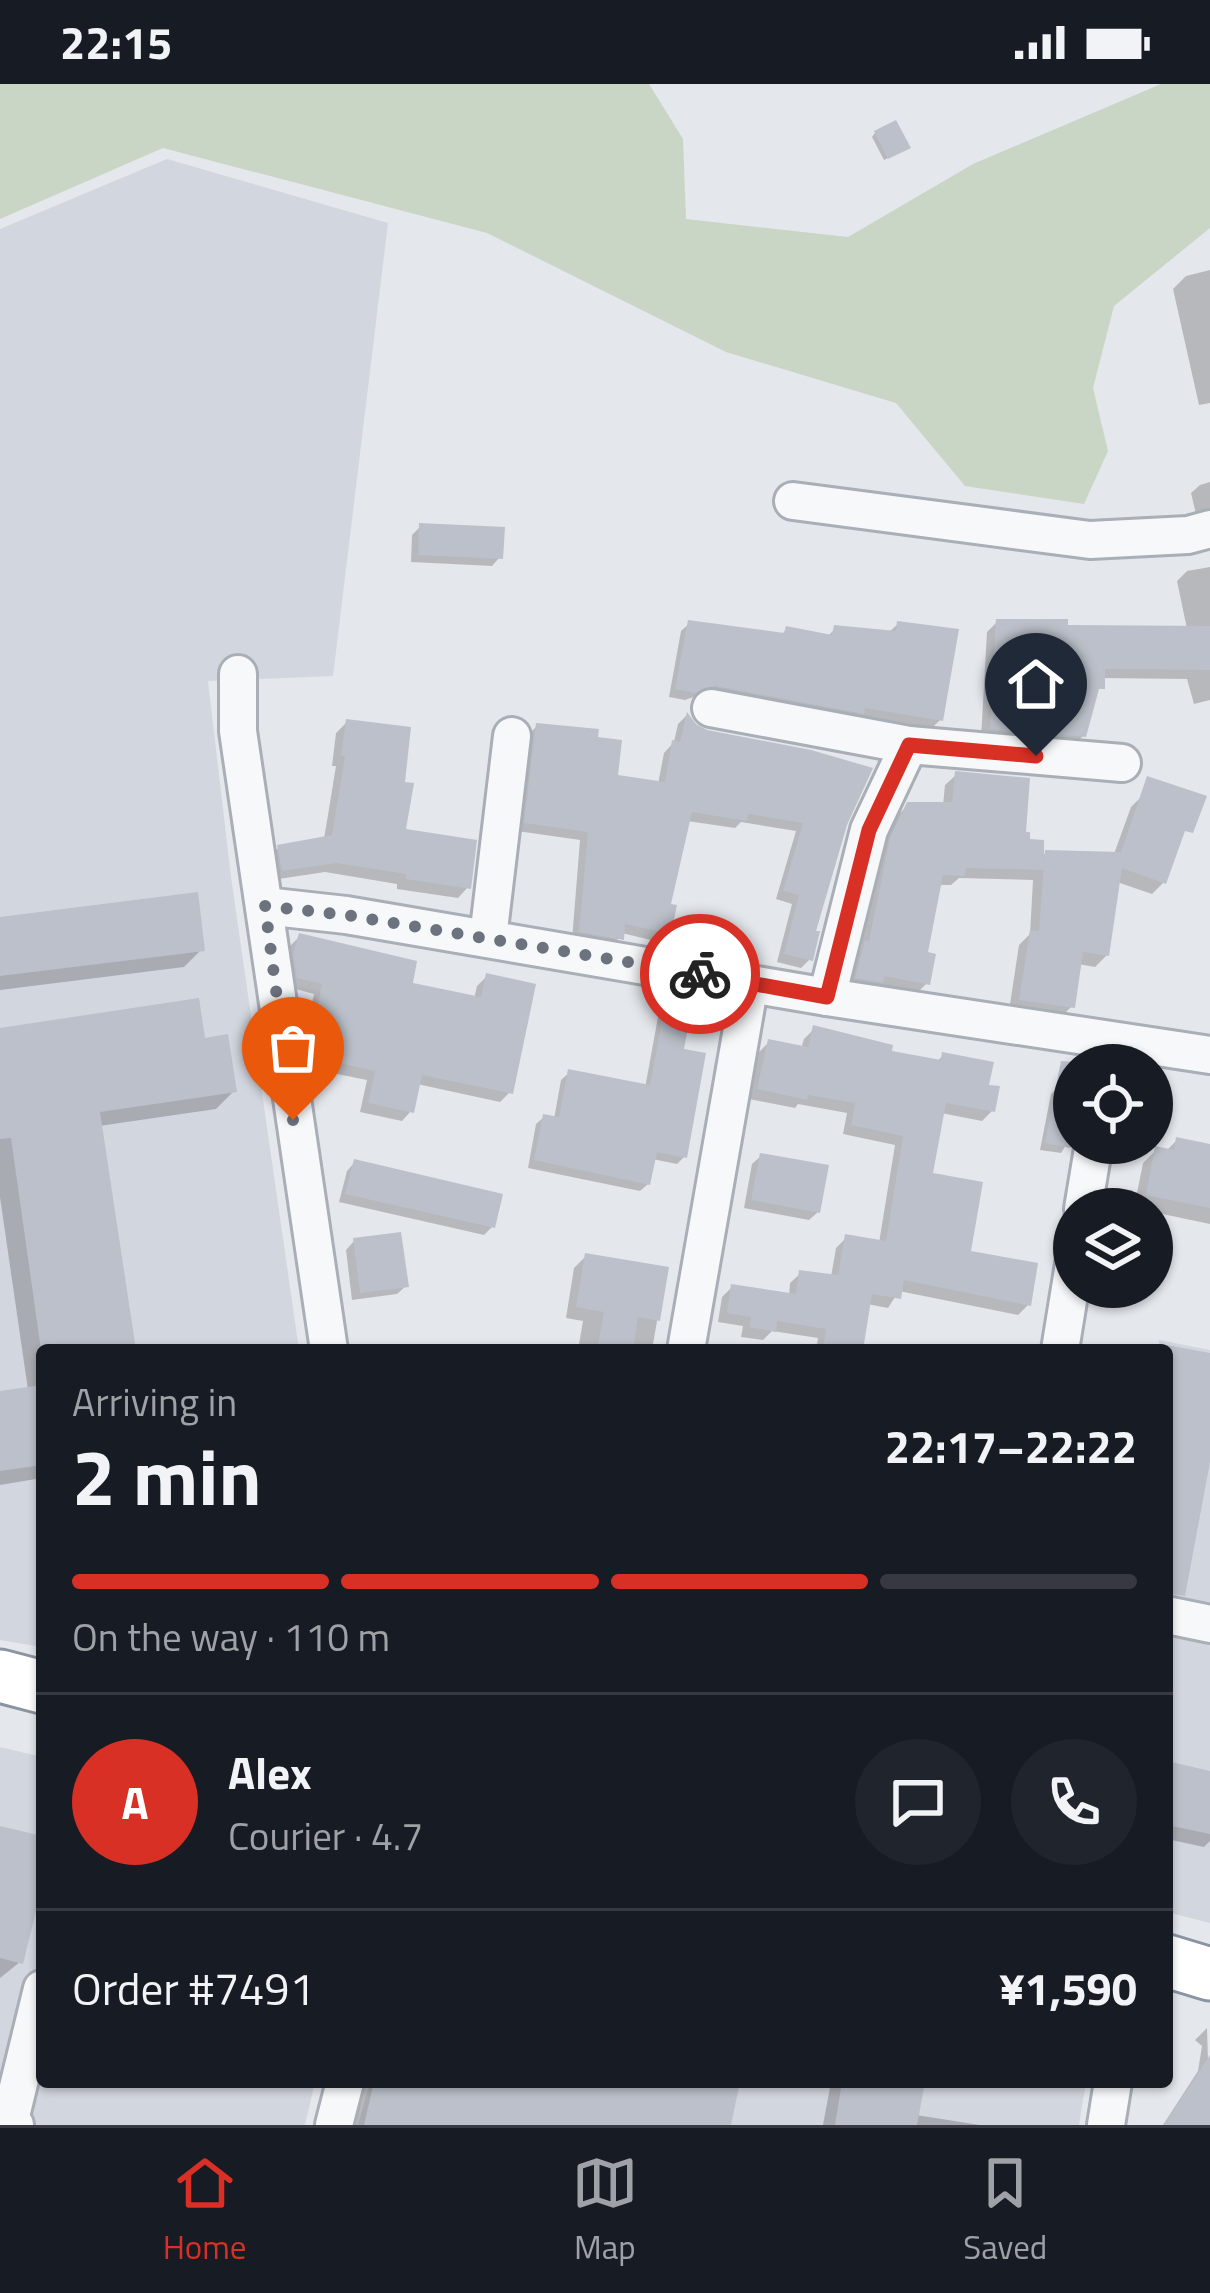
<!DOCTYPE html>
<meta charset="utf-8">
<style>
body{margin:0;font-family:"Titillium Web",sans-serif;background:#20242c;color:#f1f3f6;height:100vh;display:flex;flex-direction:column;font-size:45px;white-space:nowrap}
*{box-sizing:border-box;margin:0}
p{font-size:39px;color:#9ea1a6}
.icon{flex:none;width:66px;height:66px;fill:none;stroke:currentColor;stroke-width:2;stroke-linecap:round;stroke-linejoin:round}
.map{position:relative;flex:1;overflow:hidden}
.panel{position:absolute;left:36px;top:1260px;width:1137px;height:744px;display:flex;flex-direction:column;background:#171b24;border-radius:12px;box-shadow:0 3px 9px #0004}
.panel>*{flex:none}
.buttons{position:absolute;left:1053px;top:960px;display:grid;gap:24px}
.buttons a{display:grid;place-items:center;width:120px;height:120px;border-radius:50%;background:#171b24;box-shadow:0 3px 9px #0004;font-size:60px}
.pin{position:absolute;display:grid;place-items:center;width:102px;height:102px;color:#fff;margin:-123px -51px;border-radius:50% 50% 50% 0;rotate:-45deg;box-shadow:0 0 12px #0007}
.pin .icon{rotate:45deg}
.courier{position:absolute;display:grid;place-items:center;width:120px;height:120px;margin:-60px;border:9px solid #d93025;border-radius:50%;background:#fff;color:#222;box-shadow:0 3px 15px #0007}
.headline em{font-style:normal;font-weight:700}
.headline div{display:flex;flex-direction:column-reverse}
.headline{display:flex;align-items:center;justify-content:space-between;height:204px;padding:0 36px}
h1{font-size:78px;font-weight:700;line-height:90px}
.bar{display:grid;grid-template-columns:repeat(4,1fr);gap:18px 12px;align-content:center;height:144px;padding:0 36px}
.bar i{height:15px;border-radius:9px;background:#363941}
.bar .active{background:#d93025}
.bar p{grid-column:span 4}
.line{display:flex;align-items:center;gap:30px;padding:0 36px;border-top:3px solid #363941}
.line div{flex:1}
.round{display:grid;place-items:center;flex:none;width:126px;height:126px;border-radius:63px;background:#20242c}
.status{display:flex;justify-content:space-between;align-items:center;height:84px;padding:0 60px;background:#171b24;direction:ltr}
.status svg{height:33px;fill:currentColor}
.dock{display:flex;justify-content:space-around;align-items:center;height:168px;border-top:3px solid #363941;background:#171b24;font-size:33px;color:#9ea1a6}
.dock a{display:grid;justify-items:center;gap:6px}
.dock .active{color:#d93025}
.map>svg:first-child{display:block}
.built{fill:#d2d6de}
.green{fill:#c9d6c5}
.shadow{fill:#0003}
.building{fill:#bbc0ca}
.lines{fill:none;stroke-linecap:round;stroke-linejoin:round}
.minor-casing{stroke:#a9aeb7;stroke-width:42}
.highway-casing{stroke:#8b94a3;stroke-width:57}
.minor{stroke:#f7f8fa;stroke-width:36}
.highway{stroke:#fff;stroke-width:51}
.done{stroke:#6c737f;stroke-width:12;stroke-dasharray:0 21.6}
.route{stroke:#d93025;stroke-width:15}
</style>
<div class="status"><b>22:15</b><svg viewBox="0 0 49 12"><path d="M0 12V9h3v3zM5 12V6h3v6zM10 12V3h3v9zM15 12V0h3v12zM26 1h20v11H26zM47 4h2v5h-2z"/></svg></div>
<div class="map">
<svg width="1210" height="2041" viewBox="0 0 1210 2041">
<rect width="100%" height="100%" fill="#e4e7ec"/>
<!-- built -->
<g class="built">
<path d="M167 75 388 139 333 592 208 597 231 793 299 1266H42V1563L0 1556V145Z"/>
<path d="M1159 1256 1210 1266V1524L1167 1516V1266H1158Z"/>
<path d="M1167 1542 1210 1552V1839L1167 1828Z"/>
<path d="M0 1663 42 1673V1998H315L305 2041H0Z"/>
<path d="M370 1998H1086L1079 2041H358Z"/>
</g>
<!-- green -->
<path class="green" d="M0 0H649L683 55 686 135 848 153 973 80 1161 0H1210V144L1114 222 1093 304 1108 367 1084 420 965 402 896 319 726 268 487 149 163 64 0 135Z"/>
<!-- shadow -->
<g class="shadow">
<path d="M875 49 904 66 884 76 872 53Z"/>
<path d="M1210 186V319L1199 321 1173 205 1186 192Z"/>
<path d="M1210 398V427L1196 430 1191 409 1200 401Z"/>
<path d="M421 442 500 473 492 482 411 478 412 451Z"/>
<path d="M1210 483V616L1194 620 1187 595 1102 594 1083 652 1073 662 981 654 987 548 997 538 1065 544 1187 545 1177 497 1187 487Z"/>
<path d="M690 539 780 552 787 545 827 553 835 545 888 549 898 540 940 636 932 644 858 631 853 636 705 609 685 616 669 613 681 547Z"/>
<path d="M686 632 694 643 844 739 813 849 810 875 801 884 777 878 792 820 776 815 796 747 741 738 735 744 687 737 667 822 668 848 659 858 622 849 612 863 572 856 580 756 517 747 528 651 537 642 595 655 615 694 658 700 664 669 674 658 678 640Z"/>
<path d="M347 638 402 700 403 748 468 803 458 814 397 805V800L325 788 272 796 268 774 279 763 324 755 336 682H332L336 649Z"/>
<path d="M956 691 1023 751 1041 773 1046 769 1114 770 1131 723 1143 711 1164 798 1152 810 1117 798 1107 871 1095 883 1078 880 1072 922 1060 934 1009 927 1019 861 1030 850 1033 796 959 794 951 801H938L924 871 927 899 916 910 846 905 855 870 861 864 880 767 897 732 908 721H943L945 701Z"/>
<path d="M0 836 202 865 184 883 0 906Z"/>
<path d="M300 852 409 901 474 915 477 902 487 892 510 1008 500 1018 417 1000 411 1027 402 1037 360 1028 367 996 327 988 328 982 300 975 314 910 288 903 285 881 290 862Z"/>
<path d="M668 914 680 968 684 1073 677 1080 652 1075 648 1100 640 1107 528 1084 536 1040 544 1033 554 1035 561 996 569 989 645 1004 660 922Z"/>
<path d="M814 945 888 970 937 978 943 971 986 1003 992 1027 982 1037 941 1029 929 1092 967 1170 1028 1221 1018 1231 899 1207 888 1224 867 1220 861 1263 867 1266H816L818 1254 772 1247 763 1256 741 1253 743 1242 718 1238 722 1213 732 1203 789 1212 790 1199 801 1189 831 1193 836 1164 846 1154 879 1159 895 1061 843 1050 847 1029 798 1020 795 1024 749 1015 759 968 769 958 801 965 804 955Z"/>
<path d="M0 947 202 958 234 1007 216 1025 99 1042 133 1266H42V1394L0 1401V1310L28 1306 0 1113Z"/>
<path d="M1058 1003 1074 1006V1048L1061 1069 1040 1066 1051 1010Z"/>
<path d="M1177 1056 1210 1063V1140L1134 1124 1143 1079 1156 1066 1166 1067Z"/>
<path d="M761 1072 818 1128 809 1136 744 1124 752 1080Z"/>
<path d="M355 1078 492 1143 484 1151 339 1118 347 1087Z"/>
<path d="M354 1157 406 1202 397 1210 352 1216 346 1166Z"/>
<path d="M586 1172 666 1185 652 1266H578L583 1237 566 1234 574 1184Z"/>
<path d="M1089 1203H1118L1109 1220 1087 1216Z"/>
<path d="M1100 1260 1137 1266H1082L1095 1265Z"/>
<path d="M1167 1680 1210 1690V1757L1204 1763 1167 1755Z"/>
<path d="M0 1745 42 1755V1791L20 1878 0 1894Z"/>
<path d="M1207 1944 1210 2041H1163L1198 1987 1202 1962 1195 1956Z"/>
<path d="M364 1998H727V2041H354Z"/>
<path d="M831 1998H922L916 2031 980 2041H823Z"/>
</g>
<!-- building -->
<g class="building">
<path d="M896 36 911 64 888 75 874 47Z"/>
<path d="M419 439 505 443 503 475 418 471Z"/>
<path d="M996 535H1068V541L1210 542V586L1105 585V605H1099L1086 653 990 645Z"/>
<path d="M688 536 784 549 786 542 832 551 834 541 896 547 897 537 959 545 943 637 865 624 864 630 715 602 695 609 675 605Z"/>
<path d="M687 628 696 640 707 646 811 666 873 684 847 741 816 847H820L813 877 784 870 799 811 783 807 803 739 748 730 747 737 692 728 671 820 677 821 671 850 625 840 624 856 579 848 588 748 524 739 536 639 599 645 598 653 622 656 618 691 665 698 672 656 680 658Z"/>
<path d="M346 635 411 643 405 698 414 699 406 745 477 756 471 805 406 795V790L337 779 282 787 277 761 332 751 345 672H341Z"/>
<path d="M955 687 1030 694 1026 748H1030V755L1044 756V786L966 784 965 792 943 791 928 868 936 870 930 901 884 892 883 899 855 894 865 856 869 857 890 754 907 718H952Z"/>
<path d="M1147 692 1207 712 1193 749 1185 747 1166 800 1122 784 1109 872 1083 868 1075 924 1019 916 1030 846 1039 847 1045 766 1121 768Z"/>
<path d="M198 808 205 867 0 892V833Z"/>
<path d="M299 849 417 877 413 899 481 913 486 889 536 900 513 1010 422 991 414 1029 368 1019 375 987 335 978 336 972 308 966 322 900 297 894 293 870Z"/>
<path d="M667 911 693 916 684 965 706 969 687 1074 657 1068 650 1101 534 1076 543 1030 559 1033 568 985 650 1001Z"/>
<path d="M199 914 205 954 228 950 237 1008 100 1028 136 1266H41L11 1054 0 1055V944Z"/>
<path d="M813 941 893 961 892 967 941 976 942 968 994 978 989 1001 1000 1002 995 1028 946 1019 933 1089 983 1098 971 1167 1038 1179 1031 1222 904 1196 901 1215 872 1210 863 1266H823L826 1245 777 1237 776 1248 750 1243 751 1233 727 1229 731 1200 796 1210 799 1186 838 1191 845 1150 886 1157 903 1052 851 1041 855 1019 808 1011 807 1016 757 1005 768 955 808 963Z"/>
<path d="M1061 977 1074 978V1050L1070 1064 1045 1059Z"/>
<path d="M1176 1053 1210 1060V1124L1146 1111 1155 1062 1174 1066Z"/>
<path d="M760 1069 829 1081 820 1129 751 1116Z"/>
<path d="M354 1075 503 1110 495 1144 345 1110Z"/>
<path d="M401 1148 409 1203 360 1209 353 1154Z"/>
<path d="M585 1169 669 1183 660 1237 638 1233 633 1266H597L604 1228 576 1223Z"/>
<path d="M1167 1261 1210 1269V1378L1185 1512 1167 1509Z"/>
<path d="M42 1301V1381L0 1387V1307Z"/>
<path d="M1167 1677 1210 1687V1750L1167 1741Z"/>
<path d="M0 1742 42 1752V1803L23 1880 0 1874Z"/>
<path d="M1210 1971V2041H1164Z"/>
<path d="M374 1998H740L731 2041H364Z"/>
<path d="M842 1998H925L917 2041H835Z"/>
</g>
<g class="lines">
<!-- minor casing -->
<g class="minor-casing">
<g id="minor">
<path d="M793 417 1090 456 1188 451 1210 445"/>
<path d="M238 590V647L329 1266"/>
<path d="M711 624 909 661 1122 679"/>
<path d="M265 822 346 831 827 913 1210 971"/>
<path d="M488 854 512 652"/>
<path d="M827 913 869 746 909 661"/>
<path d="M1083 1125 1094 1059"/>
<path d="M686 1266 750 899"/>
<path d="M1060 1266 1074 1180"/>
<path d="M1167 1531 1210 1540"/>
<path d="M15 2041 9 2040 42 1905"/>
<path d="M334 2041 345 1998"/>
<path d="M1106 2041 1113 1998"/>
</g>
</g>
<!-- highway casing -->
<g class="highway-casing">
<g id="highway">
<path d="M0 1592 42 1603"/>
<path d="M1167 1877 1210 1890"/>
</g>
</g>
<!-- minor -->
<use href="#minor" class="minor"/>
<!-- highway -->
<use href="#highway" class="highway"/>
</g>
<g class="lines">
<!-- done -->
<path class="done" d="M293 1036 265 822 346 831 700 890"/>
<!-- route -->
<path class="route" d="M700 890 827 913 869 746 909 661 1036 672"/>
</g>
</svg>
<div class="buttons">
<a><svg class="icon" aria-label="locate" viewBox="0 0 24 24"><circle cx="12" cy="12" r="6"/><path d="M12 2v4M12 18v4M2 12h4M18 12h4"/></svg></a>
<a><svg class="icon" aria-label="layers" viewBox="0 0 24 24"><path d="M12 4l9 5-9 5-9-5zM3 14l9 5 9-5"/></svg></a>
</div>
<div class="pin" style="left:293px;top:1036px;background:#ea580c"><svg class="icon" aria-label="bag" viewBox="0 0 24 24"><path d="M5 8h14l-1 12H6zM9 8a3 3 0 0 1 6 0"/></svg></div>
<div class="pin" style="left:1036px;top:672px;background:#1f2937"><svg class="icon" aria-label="home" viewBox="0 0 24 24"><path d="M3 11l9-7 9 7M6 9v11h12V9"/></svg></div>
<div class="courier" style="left:700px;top:890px"><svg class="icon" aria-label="bike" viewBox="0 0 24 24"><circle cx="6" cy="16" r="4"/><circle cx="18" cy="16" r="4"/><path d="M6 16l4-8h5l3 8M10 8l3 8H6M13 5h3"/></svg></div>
<section class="panel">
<div class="headline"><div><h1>2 min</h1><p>Arriving in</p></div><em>22:17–22:22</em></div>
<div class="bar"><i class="active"></i><i class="active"></i><i class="active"></i><i></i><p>On the way · 110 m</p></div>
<div class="line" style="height:216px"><b class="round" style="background:#d93025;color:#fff">A</b><div><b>Alex</b><p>Courier · 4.7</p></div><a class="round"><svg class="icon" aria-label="chat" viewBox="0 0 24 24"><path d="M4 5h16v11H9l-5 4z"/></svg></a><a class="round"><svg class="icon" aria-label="phone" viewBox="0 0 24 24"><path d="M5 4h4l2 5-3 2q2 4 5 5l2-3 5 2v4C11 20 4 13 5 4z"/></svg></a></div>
<div class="line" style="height:156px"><div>Order #7491</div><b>¥1,590</b></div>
</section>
</div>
<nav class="dock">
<a class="active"><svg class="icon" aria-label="home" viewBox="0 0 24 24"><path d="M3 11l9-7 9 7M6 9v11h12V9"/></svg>Home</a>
<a><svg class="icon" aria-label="map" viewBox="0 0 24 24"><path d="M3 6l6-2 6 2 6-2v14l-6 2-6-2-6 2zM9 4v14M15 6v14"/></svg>Map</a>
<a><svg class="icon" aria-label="saved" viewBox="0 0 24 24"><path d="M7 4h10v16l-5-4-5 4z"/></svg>Saved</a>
</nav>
